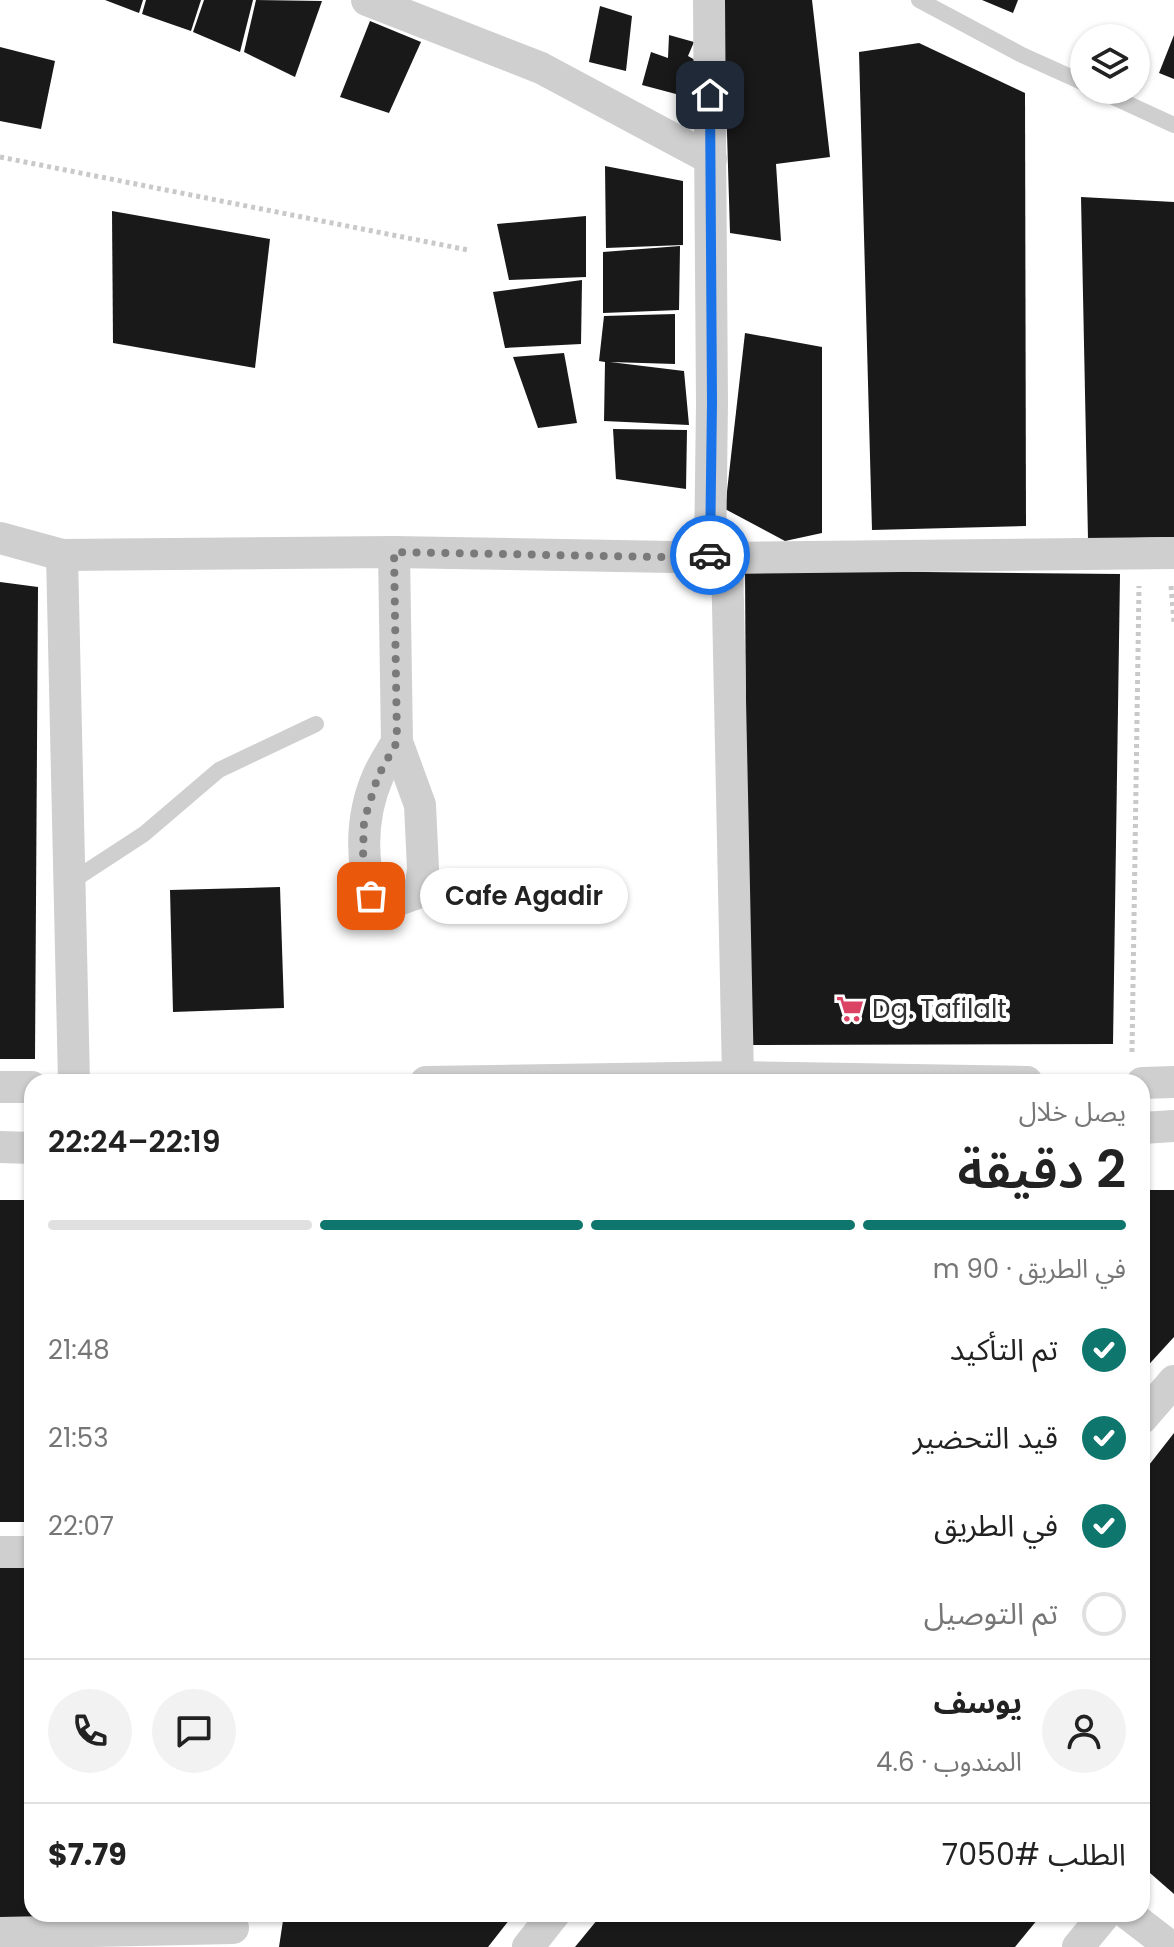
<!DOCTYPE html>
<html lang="ar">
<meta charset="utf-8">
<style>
body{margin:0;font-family:Poppins,"Noto Sans Arabic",sans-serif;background:#f2f2f2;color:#222;direction:rtl;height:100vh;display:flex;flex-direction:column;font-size:30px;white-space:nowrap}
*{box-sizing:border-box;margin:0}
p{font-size:26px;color:#767676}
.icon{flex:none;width:44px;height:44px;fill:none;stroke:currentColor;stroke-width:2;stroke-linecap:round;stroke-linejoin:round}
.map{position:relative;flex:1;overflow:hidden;direction:ltr}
.panel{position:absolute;left:24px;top:1074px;width:1126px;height:848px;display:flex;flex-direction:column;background:#fff;border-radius:24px;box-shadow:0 2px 6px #0004;direction:rtl}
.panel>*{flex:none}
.buttons{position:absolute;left:1070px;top:24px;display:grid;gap:16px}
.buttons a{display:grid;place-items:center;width:80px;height:80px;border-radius:50%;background:#fff;box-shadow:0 2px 6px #0004;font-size:40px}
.pin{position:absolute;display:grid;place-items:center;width:68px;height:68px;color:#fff;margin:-34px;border-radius:16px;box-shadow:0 4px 12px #0006}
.courier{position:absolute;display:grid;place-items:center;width:80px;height:80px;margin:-40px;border:6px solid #1a73e8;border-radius:50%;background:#fff;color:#222;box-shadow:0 2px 10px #0007}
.bubble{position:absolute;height:56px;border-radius:28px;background:#fff;box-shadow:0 2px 6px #0004;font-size:26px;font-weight:600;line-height:56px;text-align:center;direction:rtl}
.summary em{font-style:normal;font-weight:600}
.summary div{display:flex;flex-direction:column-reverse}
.summary{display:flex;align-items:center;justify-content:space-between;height:136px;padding:0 24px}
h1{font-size:52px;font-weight:600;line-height:60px}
.bar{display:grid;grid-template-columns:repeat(4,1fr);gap:12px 8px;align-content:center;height:96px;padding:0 24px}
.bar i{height:10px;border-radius:6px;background:#e0e0e0}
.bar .on{background:#0f766e}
.bar p{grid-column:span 4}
.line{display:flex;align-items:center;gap:20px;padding:0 24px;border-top:2px solid #e0e0e0}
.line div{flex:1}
.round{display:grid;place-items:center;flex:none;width:84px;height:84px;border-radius:42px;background:#f2f2f2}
ol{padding:0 24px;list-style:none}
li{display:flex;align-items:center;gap:24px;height:88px}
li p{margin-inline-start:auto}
li .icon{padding:8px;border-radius:50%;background:#0f766e;color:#fff;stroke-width:4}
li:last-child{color:#767676}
li i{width:44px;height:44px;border:4px solid #e0e0e0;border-radius:50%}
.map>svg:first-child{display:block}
.building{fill:#191919}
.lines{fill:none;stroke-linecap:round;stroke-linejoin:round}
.path{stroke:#c9c9c9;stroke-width:5;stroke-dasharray:4 4;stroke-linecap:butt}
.service{stroke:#cfcfcf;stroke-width:16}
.minor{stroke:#cfcfcf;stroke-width:32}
.done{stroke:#7a7a7a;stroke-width:8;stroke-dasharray:0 14.4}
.route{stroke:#1a73e8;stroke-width:10}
.labels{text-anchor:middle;stroke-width:8;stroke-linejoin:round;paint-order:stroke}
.poi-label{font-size:26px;fill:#323232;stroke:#fff;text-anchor:start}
</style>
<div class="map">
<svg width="1174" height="1947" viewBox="0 0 1174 1947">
<rect width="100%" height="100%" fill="#fff"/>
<!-- building -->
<g class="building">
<path d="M105 0H143L139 13Z"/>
<path d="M146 0H201L191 31 142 14Z"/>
<path d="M204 0H253L240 52 193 32Z"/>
<path d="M256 0 322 1 295 77 244 52Z"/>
<path d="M723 0H812L830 157 776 164 781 241 730 233Z"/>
<path d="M982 0H1018L1013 13Z"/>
<path d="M600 6 632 16 626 71 589 62Z"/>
<path d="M370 21 421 42 389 113 340 97Z"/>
<path d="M669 35 694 42 688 56 695 60 690 74 697 75 691 98 642 85 651 52 668 58Z"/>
<path d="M1174 35V79L1159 73Z"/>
<path d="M919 43 1025 93 1026 526 872 530 859 52Z"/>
<path d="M0 47 55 61 41 129 0 121Z"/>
<path d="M605 166 683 181V245L606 248Z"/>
<path d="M1081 197 1174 202V537L1088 539Z"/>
<path d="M112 211 270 239 255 368 113 343Z"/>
<path d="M586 216V277L509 280 497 224Z"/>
<path d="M680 246 679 310 603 313V252Z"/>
<path d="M582 280 581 344 505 348 493 292Z"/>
<path d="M675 314V364L610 362 684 371 689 425 604 421 605 362 599 361 604 316Z"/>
<path d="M745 333 822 347V533L785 541 725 509Z"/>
<path d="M564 353 577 423 538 428 513 357Z"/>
<path d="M613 429 687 430 686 489 616 479Z"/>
<path d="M745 570 1120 574 1113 1044 748 1045Z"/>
<path d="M0 582 38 587 35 1059H0Z"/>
<path d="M280 887 284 1008 173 1012 170 890Z"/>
<path d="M1142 1190H1174V1337L1142 1372Z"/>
<rect x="0" y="1200" width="32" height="322"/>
<path d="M1174 1433V1894L1142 1866V1474Z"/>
<path d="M32 1563V1914H154L0 1926V1564Z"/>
<path d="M284 1914H514L488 1947H279Z"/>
<path d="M602 1914H1042L1015 1947H575Z"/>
</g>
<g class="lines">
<!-- path -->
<g class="path">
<path d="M0 157 468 250"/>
<path d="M1171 586 1174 622"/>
<path d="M1132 1052 1139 586"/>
</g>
<!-- service -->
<g class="service">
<path d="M919 0 1022 55 1084 83"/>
<path d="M1098 90 1174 125"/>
<path d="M69 883 144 834 219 770 316 724"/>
</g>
<!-- minor -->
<g class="minor">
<path d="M367 0 541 68 711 159"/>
<path d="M709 0 712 402 710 558"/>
<path d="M0 538 62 555 394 552 727 558 1174 553"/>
<path d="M394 552 397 742 420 805 423 869 421 885 415 894 390 903 371 896C361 856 361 815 378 776 383 764 391 753 397 742"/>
<path d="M62 555 74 1082"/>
<path d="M727 558 738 1077"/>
<path d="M426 1082 738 1077 1027 1082"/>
<path d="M1142 1083 1174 1082"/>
<path d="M0 1087H32"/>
<path d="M1142 1128 1174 1126"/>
<path d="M0 1147 32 1148"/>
<path d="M1142 1418 1174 1381"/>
<path d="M0 1552H32"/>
<path d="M1128 1914 1171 1947"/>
<path d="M0 1933 233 1928"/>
<path d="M528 1947 554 1914"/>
<path d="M1078 1947 1105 1914"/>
</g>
</g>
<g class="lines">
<!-- done -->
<path class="done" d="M371 896 363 853 364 821 378 776 397 742 394 552 710 558V555"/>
<!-- route -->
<path class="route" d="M710 555 712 402 710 95"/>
</g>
<!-- icons -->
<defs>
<g id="supermarket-bare" transform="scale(2.16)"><path d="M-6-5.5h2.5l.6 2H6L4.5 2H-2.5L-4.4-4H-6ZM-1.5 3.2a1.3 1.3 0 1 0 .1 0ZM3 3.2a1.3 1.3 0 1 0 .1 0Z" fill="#da4364" stroke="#fff" stroke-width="2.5" paint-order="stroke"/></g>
</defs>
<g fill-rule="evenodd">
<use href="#supermarket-bare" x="850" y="1009"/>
</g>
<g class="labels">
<!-- poi labels -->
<g class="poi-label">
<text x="872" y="1018">Dg. Tafilalt</text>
</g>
</g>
</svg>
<div class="buttons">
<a><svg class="icon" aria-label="layers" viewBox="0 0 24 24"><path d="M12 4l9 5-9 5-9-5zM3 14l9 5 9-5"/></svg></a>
</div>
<div class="pin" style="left:371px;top:896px;background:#ea580c"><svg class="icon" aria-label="bag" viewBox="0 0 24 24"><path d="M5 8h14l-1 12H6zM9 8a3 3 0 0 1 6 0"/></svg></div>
<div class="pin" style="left:710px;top:95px;background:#1f2937"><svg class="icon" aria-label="home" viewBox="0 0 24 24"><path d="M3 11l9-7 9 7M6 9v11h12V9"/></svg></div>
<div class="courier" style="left:710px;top:555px"><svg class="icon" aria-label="car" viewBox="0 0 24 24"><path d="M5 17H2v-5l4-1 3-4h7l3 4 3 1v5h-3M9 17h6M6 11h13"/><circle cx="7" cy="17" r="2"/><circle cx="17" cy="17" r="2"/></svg></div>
<div class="bubble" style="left:420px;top:868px;width:208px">Cafe Agadir</div>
<section class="panel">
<div class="summary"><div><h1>2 دقيقة</h1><p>يصل خلال</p></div><em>22:19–22:24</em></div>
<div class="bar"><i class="on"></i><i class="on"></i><i class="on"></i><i></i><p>في الطريق · 90 m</p></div>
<ol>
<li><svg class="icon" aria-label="check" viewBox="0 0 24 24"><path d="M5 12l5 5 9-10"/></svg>تم التأكيد<p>21:48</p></li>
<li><svg class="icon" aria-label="check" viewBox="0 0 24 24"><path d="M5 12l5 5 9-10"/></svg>قيد التحضير<p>21:53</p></li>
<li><svg class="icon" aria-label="check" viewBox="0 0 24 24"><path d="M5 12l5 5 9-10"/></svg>في الطريق<p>22:07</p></li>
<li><i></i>تم التوصيل</li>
</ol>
<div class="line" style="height:144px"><a class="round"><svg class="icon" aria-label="person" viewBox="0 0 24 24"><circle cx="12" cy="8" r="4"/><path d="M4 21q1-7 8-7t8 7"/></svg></a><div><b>يوسف</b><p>المندوب · 4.6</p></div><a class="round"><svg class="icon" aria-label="chat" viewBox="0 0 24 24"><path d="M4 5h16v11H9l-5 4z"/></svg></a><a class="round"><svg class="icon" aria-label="phone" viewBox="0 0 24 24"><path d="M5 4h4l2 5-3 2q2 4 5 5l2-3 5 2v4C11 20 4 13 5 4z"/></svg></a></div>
<div class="line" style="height:104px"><div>الطلب #7050</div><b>$7.79</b></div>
</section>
</div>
